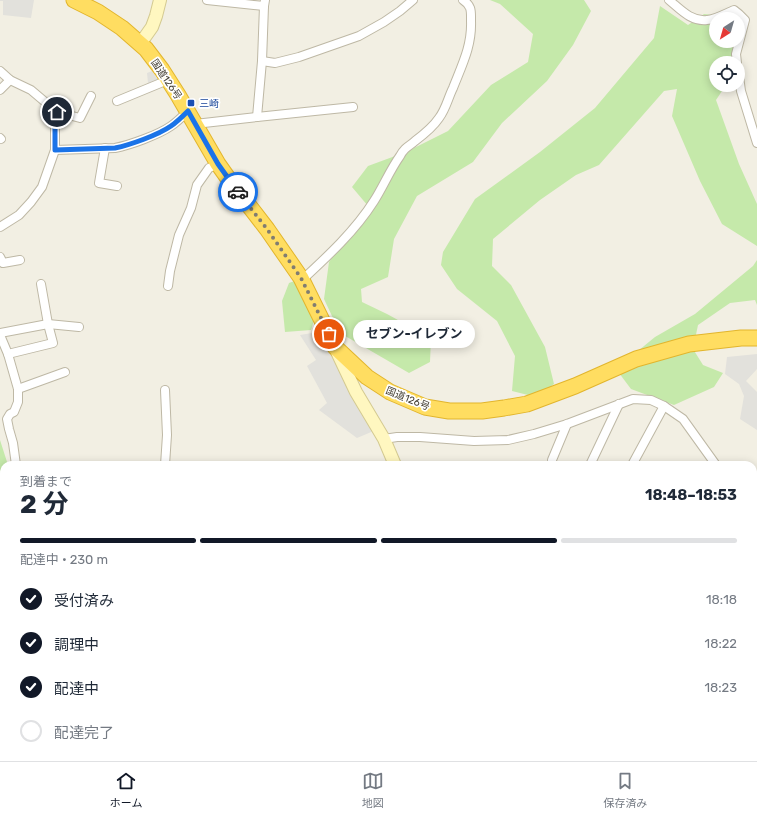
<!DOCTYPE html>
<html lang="ja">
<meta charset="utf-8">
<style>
body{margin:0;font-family:Rubik,"Noto Sans JP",sans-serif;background:#f6f6f7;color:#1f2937;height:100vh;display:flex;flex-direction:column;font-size:15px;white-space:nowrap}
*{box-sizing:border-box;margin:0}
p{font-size:13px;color:#747a83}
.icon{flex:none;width:22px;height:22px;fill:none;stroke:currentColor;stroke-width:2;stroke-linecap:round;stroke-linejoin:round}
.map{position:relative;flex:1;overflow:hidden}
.drawer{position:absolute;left:0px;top:461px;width:757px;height:300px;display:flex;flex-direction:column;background:#fff;border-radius:12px 12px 0 0;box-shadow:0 2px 10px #0003}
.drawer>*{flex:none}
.needle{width:26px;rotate:217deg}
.buttons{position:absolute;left:709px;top:12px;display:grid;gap:8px}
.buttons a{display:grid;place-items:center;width:36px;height:36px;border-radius:50%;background:#fff;box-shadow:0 2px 10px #0003;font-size:20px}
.pin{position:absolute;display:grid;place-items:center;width:34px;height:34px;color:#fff;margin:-17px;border:2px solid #fff;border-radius:50%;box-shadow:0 1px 4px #0007}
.courier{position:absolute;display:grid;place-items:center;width:40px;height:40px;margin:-20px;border:3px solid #1a73e8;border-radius:50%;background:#fff;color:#222;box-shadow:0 1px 5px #0007}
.bubble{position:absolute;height:28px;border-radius:14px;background:#fff;box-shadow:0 2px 10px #0003;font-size:13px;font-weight:700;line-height:28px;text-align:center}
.summary em{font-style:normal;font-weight:700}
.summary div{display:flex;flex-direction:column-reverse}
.summary{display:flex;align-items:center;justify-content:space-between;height:68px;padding:0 20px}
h1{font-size:26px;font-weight:700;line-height:30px}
.bar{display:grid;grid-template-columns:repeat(4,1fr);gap:6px 4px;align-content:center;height:48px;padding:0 20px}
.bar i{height:5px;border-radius:3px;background:#e0e1e3}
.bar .selected{background:#111827}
.bar p{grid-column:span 4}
ol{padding:0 20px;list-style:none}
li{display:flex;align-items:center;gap:12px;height:44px}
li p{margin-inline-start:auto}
li .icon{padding:4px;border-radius:50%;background:#111827;color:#fff;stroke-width:4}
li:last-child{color:#747a83}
li i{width:22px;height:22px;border:2px solid #e0e1e3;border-radius:50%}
.menu{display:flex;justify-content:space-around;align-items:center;height:56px;border-top:1px solid #e0e1e3;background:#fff;font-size:11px;color:#747a83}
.menu a{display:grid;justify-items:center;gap:2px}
.menu .selected{color:#111827}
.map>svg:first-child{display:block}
.green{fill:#c5e9aa;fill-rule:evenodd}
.parking{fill:#e2e1dc}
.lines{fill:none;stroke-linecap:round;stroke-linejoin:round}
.street-casing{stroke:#beb8a5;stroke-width:10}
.secondary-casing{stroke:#d4ca91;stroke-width:14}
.highway-casing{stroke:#e2b52d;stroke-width:17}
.street{stroke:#fff;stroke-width:8}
.secondary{stroke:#fff7c0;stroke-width:12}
.highway{stroke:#ffdd61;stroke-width:15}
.done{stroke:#817d71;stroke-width:4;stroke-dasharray:0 7.2}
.route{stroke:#1a73e8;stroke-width:5}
.transit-dot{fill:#1a4fb4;stroke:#fff;stroke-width:1.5}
.labels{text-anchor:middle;stroke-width:3.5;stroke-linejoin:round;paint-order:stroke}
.street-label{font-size:10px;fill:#443f33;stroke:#fff}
.transit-label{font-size:10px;fill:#164399;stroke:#fff;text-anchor:start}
</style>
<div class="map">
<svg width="757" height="761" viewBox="0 0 757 761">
<rect width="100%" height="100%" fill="#f2efe3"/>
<!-- green -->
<g class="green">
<path d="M490 0H584L591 11 573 45 547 81 502 123 473 162 417 196 394 239 388 277 361 289 362 302 387 314 431 338 430 362 409 373 340 333 324 299 329 262 358 223 368 206 352 187 368 166 406 152 448 131 491 85 528 62 533 34 500 4Z"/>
<path d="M660 6 688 25 704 14 742 18 737 63H716V85H726L716 100 739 164 757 204V246L722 224 700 181 672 116 677 89 664 91 599 165 576 175 540 200 493 239 492 266 511 285 545 347 554 384 536 397 512 391 515 356 497 321 457 289 441 265 443 252 475 199 540 152 595 108 654 38ZM716 19H738V41H716Z"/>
<path d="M757 260V305L755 300 730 303 698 325 693 349 703 365 723 373 714 387 674 405 631 389 616 369 655 337 695 314 753 266Z"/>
<path d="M297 280 315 317 311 330 285 332 282 301 289 283Z"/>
<path d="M0 440 8 465H4V493L0 495Z"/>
<path d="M4 532V703L0 702V538Z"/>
</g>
<!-- parking -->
<g class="parking">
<path d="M0 0H34L31 18 3 15V1H0Z"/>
<path d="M152 71 158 80 148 83 147 73Z"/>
<path d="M317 319 376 430 357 438 319 410 327 403 307 366 316 360 300 335 312 333Z"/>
<path d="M757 354V369L746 381 757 392V430L740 419 744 396 739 384 725 374 727 357Z"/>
</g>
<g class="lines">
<!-- street casing -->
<g class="street-casing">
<g id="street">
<path d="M207 0 264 6"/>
<path d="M669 0C680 9 691 22 707 20 714 20 727 13 734 10L739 14 745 20 736 54 737 63"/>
<path d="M262 61 275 63 299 57 359 36 384 22 400 11 413 0"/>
<path d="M738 69 741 91 757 143"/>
<path d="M0 71 10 80 31 90 57 112 80 118 91 96"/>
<path d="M0 90 10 80"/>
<path d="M117 101 168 80"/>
<path d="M257 117 262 61 264 6 265 0"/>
<path d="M195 124 257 117 353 107"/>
<path d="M0 138 1 139"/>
<path d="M105 148 99 183 117 186"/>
<path d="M55 150 115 148C130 145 158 135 171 126 177 122 183 116 188 111"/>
<path d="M0 227 19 215 31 202 42 187 55 150V128L57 112"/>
<path d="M0 257 3 263 20 260"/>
<path d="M302 280C328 256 355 231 374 201 383 187 390 170 400 156 401 154 403 151 405 149 408 146 412 144 415 141 423 135 433 127 439 118 446 109 448 98 453 88 462 65 472 46 471 21 471 11 472 6 463 0"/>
<path d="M168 286 170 271 179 235 191 208 197 185 209 168 218 164"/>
<path d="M0 333 48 324 79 327"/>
<path d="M0 335 8 354 18 389V402L14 412 10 414 7 419 9 429 13 443 16 465"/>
<path d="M8 354 53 343 48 324 41 284"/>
<path d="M18 389 65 372"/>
<path d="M384 439 397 437H420L474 441 508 440 534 434 567 424 633 399 651 400 664 406 683 419 716 465"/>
<path d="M552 460 567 424"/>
<path d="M165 465 167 435 165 390"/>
<path d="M590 465 619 404"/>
<path d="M632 465 664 406"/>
<path d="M753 641 755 656 753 680"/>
<path d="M753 689 757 697"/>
<path d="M0 746 4 743"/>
<path d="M225 757 232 761"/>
<path d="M542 757 549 761"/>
<path d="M109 761 111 757"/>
<path d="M158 761 161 757"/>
<path d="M370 761 371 760"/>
<path d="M423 761 426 757"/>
<path d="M708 761 710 757"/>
</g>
</g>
<!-- secondary casing -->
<g class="secondary-casing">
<g id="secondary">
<path d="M140 44 152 27 156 16 160 0"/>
<path d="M337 352 356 392 384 439 395 465"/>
<path d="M241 761 243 757"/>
</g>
</g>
<!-- highway casing -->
<g class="highway-casing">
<path id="highway" d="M74 0 98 12 122 28 146 49 162 70 178 95 218 164 230 181 267 229 301 278 335 347 367 377 390 392 425 407 449 411H482L504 408 527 404 575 386 636 359 689 344 741 338H757"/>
</g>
<!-- street -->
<use href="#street" class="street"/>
<!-- secondary -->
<use href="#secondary" class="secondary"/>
<!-- highway -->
<use href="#highway" class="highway"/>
</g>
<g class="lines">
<!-- done -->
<path class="done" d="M238 192 267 229 301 278 329 334"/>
<!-- route -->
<path class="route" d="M57 112 55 128V150L115 148C130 145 158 135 171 126 177 122 183 116 188 111L218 164 238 192"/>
</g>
<!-- markers -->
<rect class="transit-dot" x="187" y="99" width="8" height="8" rx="2"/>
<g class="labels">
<!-- street labels -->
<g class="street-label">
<text transform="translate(167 79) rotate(56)" y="4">国道126号</text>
<text transform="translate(408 398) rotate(22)" y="4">国道126号</text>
</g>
<!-- transit labels -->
<g class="transit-label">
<text x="199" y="107">三崎</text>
</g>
</g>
</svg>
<div class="buttons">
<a><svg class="needle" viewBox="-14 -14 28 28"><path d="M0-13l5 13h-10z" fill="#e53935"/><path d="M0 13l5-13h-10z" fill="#747a83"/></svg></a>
<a><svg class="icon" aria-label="locate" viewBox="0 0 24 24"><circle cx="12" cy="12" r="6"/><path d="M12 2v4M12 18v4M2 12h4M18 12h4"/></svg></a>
</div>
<div class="pin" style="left:329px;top:334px;background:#ea580c"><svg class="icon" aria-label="bag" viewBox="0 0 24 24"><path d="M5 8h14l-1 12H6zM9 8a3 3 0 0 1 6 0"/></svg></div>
<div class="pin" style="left:57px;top:112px;background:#1f2937"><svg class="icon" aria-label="home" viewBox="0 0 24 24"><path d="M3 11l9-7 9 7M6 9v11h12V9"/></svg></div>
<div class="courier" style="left:238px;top:192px"><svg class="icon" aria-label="car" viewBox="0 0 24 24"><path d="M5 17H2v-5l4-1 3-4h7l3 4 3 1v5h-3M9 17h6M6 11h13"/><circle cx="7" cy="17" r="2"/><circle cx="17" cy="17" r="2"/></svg></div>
<div class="bubble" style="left:353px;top:320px;width:122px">セブン-イレブン</div>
<section class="drawer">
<div class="summary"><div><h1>2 分</h1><p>到着まで</p></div><em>18:48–18:53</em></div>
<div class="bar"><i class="selected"></i><i class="selected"></i><i class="selected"></i><i></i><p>配達中 · 230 m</p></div>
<ol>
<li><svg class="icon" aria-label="check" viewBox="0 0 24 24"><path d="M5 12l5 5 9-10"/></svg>受付済み<p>18:18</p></li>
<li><svg class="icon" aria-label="check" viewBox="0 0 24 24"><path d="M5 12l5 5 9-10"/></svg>調理中<p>18:22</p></li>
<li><svg class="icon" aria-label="check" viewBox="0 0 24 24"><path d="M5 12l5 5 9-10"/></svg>配達中<p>18:23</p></li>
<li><i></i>配達完了</li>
</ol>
</section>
</div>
<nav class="menu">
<a class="selected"><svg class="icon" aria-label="home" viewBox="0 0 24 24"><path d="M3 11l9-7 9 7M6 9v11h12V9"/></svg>ホーム</a>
<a><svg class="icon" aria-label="map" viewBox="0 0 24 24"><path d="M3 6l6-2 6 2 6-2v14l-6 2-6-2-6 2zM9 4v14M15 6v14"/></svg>地図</a>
<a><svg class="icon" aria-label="saved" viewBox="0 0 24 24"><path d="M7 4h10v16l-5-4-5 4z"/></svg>保存済み</a>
</nav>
